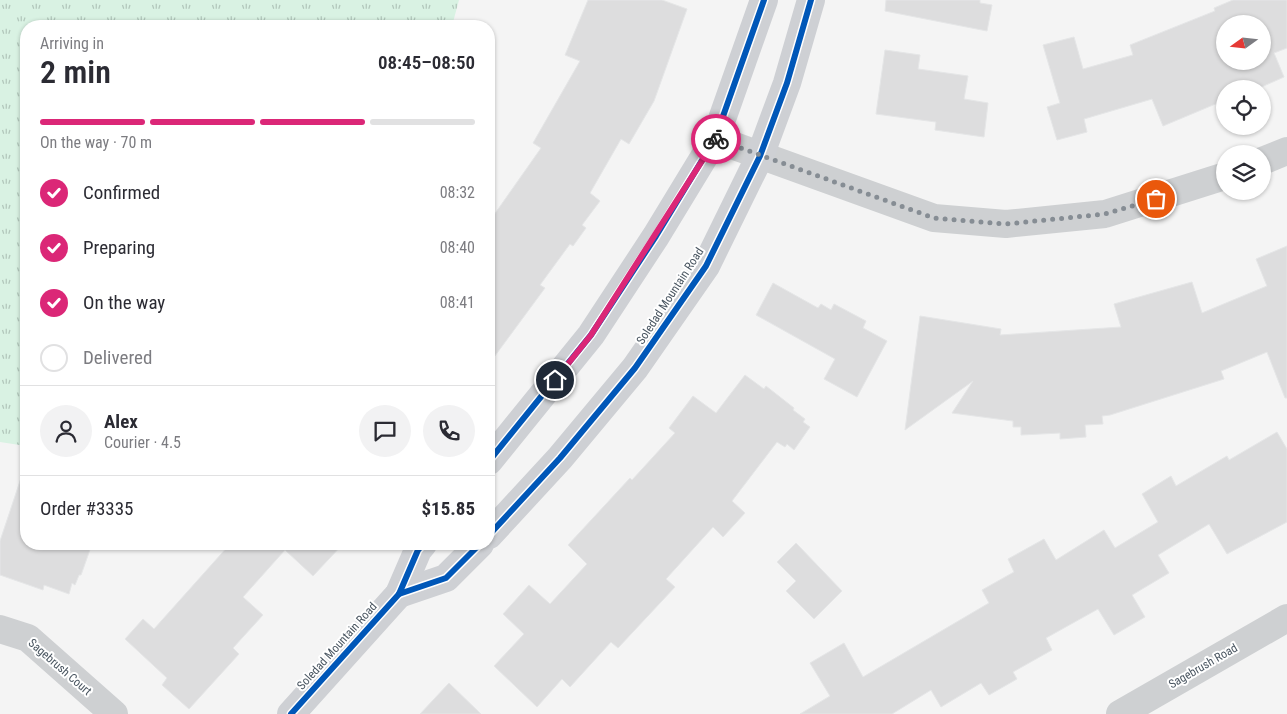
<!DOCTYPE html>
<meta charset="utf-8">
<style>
body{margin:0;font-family:"Roboto Condensed",sans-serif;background:#f2f2f3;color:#2b2b33;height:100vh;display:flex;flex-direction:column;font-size:19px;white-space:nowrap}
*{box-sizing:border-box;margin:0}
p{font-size:16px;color:#7c7c81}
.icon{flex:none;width:28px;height:28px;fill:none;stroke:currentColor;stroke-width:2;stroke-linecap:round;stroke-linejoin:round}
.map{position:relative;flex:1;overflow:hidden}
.drawer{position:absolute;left:20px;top:20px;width:475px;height:530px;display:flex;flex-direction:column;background:#fff;border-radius:20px;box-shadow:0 1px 4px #0004}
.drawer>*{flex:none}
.needle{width:32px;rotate:255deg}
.fabs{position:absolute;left:1216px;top:15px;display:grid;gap:10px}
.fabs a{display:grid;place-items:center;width:55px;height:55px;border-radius:50%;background:#fff;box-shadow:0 1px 4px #0004;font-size:25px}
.pin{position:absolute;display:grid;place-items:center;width:42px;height:42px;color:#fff;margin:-21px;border:2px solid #fff;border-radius:50%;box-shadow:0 1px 5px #0007}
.courier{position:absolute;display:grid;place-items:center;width:50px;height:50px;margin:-25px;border:4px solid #db2777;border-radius:50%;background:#fff;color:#222;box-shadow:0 1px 6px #0007}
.headline em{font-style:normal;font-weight:600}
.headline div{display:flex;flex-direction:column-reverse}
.headline{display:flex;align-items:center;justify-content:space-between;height:85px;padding:0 20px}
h1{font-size:32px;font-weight:600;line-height:38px}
.bar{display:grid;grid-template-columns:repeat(4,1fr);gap:8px 5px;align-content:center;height:60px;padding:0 20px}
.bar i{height:6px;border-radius:4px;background:#e1e1e2}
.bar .selected{background:#db2777}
.bar p{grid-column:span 4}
.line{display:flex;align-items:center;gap:12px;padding:0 20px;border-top:1px solid #e1e1e2}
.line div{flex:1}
.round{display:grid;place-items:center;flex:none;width:52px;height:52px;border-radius:26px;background:#f2f2f3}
ol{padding:0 20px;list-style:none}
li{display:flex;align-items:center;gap:15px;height:55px}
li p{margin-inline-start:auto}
li .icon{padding:5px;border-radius:50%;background:#db2777;color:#fff;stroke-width:4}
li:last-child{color:#7c7c81}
li i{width:28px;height:28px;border:2px solid #e1e1e2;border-radius:50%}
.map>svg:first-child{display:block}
.grass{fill:url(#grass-tufts)}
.building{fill:#ddddde;stroke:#e5e6e7;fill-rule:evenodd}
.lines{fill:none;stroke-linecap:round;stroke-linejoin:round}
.minor{stroke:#ced0d2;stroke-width:28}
.tertiary{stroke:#ced0d2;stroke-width:28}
.secondary{stroke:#ced0d4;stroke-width:28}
.cycleway-casing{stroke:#fff;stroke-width:9}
.cycleway{stroke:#0057b8;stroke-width:6}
.done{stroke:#868d94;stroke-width:5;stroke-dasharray:0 9}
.route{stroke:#db2777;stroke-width:6}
.labels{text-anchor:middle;stroke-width:4;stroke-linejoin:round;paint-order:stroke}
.street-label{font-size:12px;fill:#4a5661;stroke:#fff}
</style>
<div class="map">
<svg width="1287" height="714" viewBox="0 0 1287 714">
<defs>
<pattern id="grass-tufts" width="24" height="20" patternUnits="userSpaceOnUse" patternTransform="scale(1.25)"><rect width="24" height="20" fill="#d9f2e3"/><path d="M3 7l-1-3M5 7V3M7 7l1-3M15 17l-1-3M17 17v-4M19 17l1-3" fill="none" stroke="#b2c7bb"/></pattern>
</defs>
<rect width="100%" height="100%" fill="#f4f4f4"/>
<!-- grass -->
<path class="grass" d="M0 0H459L452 26H26V446L0 442Z"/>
<!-- building -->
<g class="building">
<path d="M588 0H662L687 9 654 101 629 144 621 139 590 193 600 201 582 225 586 228 573 246 570 244 540 285 545 288 489 364V222L541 148 533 143 580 61 565 55Z"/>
<path d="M886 0H980V3L992 5 987 31 885 11Z"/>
<path d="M1233 0H1287V48L1274 53 1284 77 1257 89H1225V100L1163 126 1152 99 1084 119 1087 132 1057 140 1047 107 1060 103 1043 45 1074 37 1083 69 1133 55 1130 45 1215 11 1214 8ZM1225 24H1262V61H1225Z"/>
<path d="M885 50 920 55 918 69 968 76 964 99 988 103 984 137 935 130 936 122 876 114Z"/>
<path d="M1287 246V398H1285L1267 352 1221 371 1224 379 1110 415 1102 416 1103 424 1085 425 1086 437 1060 439V433L1021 435V427H1013V421L952 413 973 381 905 430 920 316 1001 329 1000 335 1121 327 1114 304 1192 282 1202 313 1267 286 1256 259Z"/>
<path d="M773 283 818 308 821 304 831 310 834 304 866 321 863 328 887 341 857 397 824 379 835 359 756 315Z"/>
<path d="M745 375 764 389 766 386 794 408 793 410 805 419 803 422 810 427 794 450 787 444 785 447 777 442 732 501 745 513 723 537 713 527 666 579 675 587 618 648 611 642 570 687 562 679 537 707 494 666 524 634 503 614 529 585 550 604 587 564 568 545 630 478 632 480 675 433 669 428 693 396 716 413Z"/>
<path d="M1277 432 1287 449V522L1227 554 1209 524 1158 555 1169 573 1132 595 1145 617 1114 635 1098 609 1046 638 1052 650 1013 672 1017 679 989 695 981 683 941 707 931 690 892 714H800L830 696 810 663 844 643 863 677 989 603 982 590 1014 572 1008 559 1044 539 1056 560 1104 530 1115 548 1158 522 1142 494 1171 476 1176 486 1227 456 1229 460Z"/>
<path d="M22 475 26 476V544H92L81 575H79L75 585 72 583 69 594 44 585 43 590 0 575V541Z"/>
<path d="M796 543 842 591 814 619 786 591 796 581 777 562Z"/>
<path d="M230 544H343L313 576 285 550 243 597 263 615 233 648 239 654 189 709 162 685 167 678 125 639 143 619 154 629Z"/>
<path d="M449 683 481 714H420Z"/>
</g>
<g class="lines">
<!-- minor -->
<g class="minor">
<path d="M0 629 28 638 114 714"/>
<path d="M1120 714 1287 618"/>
</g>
<!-- tertiary -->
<g class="tertiary">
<path d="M715 139 934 218 1006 224 1105 214 1225 176"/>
<path d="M1262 161 1287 151"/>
</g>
<!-- secondary -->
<g class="secondary">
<path d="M489 461 591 335 656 236 715 139 764 0"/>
<path d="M489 535 560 458 635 368 706 266 760 156 787 83 811 0"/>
<path d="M399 594 446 578 480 544"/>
<path d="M291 714 399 594 418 550 423 544"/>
</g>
<!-- cycleway casing -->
<g class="cycleway-casing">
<g id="cycleway">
<path d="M489 461 591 335 656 236 715 139 764 0"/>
<path d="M489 535 560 458 635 368 706 266 760 156 787 83 811 0"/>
<path d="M399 594 446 578 480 544"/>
<path d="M291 714 399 594 418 550 423 544"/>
</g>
</g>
<!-- cycleway -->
<use href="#cycleway" class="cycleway"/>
</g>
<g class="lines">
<!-- done -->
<path class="done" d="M716 139 934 218 1006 224 1105 214 1156 199"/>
<!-- route -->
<path class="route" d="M555 380 591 335 716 139"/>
</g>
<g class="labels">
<!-- street labels -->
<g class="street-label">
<text transform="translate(670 296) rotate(-57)" y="4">Soledad Mountain Road</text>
<text transform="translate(337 646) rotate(-48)" y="4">Soledad Mountain Road</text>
<text transform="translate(1203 666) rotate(-30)" y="4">Sagebrush Road</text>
<text transform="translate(60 667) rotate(41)" y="4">Sagebrush Court</text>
</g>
</g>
</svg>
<div class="fabs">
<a><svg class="needle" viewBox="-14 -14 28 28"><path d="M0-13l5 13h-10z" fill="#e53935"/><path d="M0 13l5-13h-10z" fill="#7c7c81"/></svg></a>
<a><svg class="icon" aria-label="locate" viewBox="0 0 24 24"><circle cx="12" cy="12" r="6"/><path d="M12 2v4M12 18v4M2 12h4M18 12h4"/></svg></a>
<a><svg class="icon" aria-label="layers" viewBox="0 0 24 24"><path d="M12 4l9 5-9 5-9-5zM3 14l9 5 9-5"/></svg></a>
</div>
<div class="pin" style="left:1156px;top:199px;background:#ea580c"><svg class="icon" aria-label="bag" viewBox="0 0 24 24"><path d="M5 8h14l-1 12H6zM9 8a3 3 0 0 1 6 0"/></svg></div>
<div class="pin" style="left:555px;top:380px;background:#1f2937"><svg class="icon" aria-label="home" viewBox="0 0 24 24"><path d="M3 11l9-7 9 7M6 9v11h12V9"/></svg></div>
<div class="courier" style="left:716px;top:139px"><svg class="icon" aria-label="bike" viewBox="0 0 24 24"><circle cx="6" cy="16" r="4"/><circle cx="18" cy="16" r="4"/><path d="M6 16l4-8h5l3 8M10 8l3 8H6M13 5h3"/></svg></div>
<section class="drawer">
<div class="headline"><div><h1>2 min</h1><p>Arriving in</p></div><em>08:45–08:50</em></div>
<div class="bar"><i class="selected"></i><i class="selected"></i><i class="selected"></i><i></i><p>On the way · 70 m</p></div>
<ol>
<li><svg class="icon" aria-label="check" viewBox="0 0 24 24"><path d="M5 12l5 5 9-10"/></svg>Confirmed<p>08:32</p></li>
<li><svg class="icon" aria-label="check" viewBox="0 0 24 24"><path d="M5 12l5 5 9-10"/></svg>Preparing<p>08:40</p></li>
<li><svg class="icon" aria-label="check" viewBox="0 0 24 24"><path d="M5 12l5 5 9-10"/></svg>On the way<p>08:41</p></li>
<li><i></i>Delivered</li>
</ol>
<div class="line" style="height:90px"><a class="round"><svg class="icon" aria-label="person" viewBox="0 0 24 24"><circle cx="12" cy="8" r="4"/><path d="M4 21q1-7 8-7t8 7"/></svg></a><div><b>Alex</b><p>Courier · 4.5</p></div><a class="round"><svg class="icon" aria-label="chat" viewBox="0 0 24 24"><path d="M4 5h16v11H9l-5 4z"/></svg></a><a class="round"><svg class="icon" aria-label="phone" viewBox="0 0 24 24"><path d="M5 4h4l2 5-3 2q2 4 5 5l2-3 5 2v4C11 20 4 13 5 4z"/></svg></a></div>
<div class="line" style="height:65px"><div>Order #3335</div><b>$15.85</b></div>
</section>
</div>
